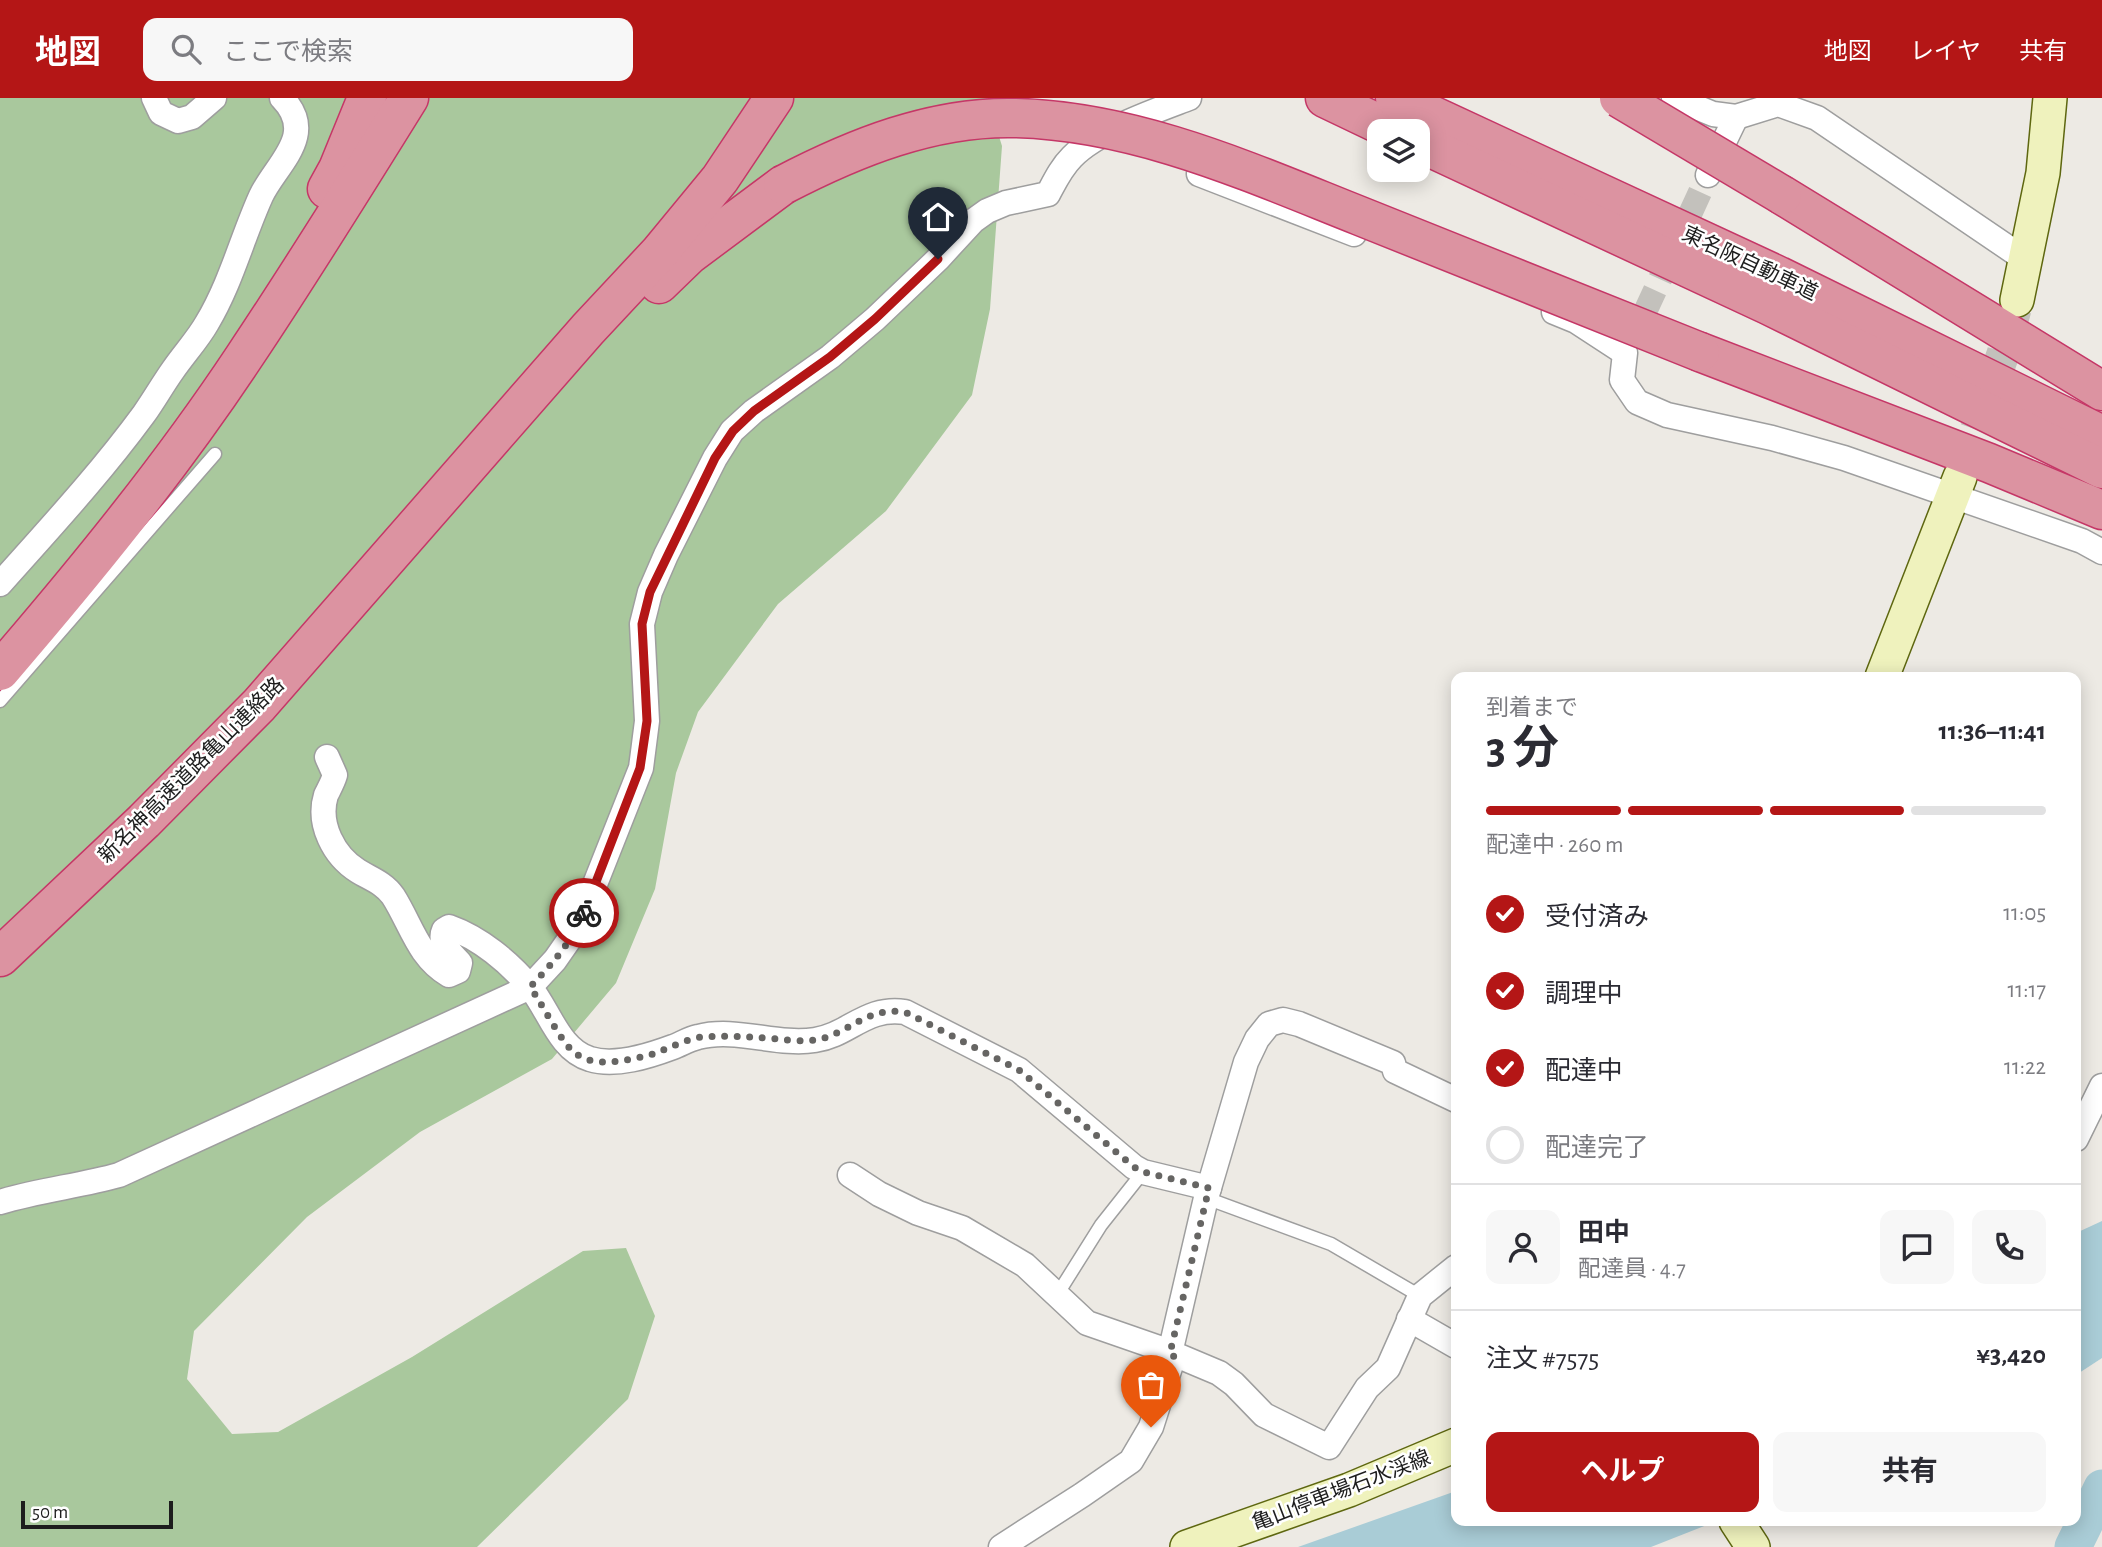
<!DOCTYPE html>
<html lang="ja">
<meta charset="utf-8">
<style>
body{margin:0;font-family:"Alegreya Sans","Noto Sans JP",sans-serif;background:#f7f7f7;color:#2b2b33;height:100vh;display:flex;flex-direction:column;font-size:26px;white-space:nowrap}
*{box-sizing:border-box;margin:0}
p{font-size:23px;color:#7c7c81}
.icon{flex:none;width:38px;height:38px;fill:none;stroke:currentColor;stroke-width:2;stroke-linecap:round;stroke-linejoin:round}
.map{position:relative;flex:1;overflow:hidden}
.sheet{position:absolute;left:1451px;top:574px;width:630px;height:854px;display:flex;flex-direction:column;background:#fff;border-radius:14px;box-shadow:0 4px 18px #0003}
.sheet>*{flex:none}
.buttons{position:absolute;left:1367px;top:21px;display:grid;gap:14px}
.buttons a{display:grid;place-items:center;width:63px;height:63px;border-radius:14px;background:#fff;box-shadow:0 4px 18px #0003;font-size:35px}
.scale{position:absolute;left:21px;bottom:18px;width:152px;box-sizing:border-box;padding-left:7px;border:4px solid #1d1d1d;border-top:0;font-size:19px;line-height:24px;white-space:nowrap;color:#1d1d1d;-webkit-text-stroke:5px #fff;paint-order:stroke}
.pin{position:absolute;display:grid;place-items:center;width:60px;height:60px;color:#fff;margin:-72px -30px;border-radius:50% 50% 50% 0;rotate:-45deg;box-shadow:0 0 7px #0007}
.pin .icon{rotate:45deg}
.courier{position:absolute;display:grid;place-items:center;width:70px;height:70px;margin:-35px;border:5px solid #b41616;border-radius:50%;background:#fff;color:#222;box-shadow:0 2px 9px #0007}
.overview em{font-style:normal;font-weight:700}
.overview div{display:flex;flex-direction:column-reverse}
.overview{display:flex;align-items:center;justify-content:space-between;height:119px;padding:0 35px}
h1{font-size:46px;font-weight:700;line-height:52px}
.bar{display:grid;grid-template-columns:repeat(4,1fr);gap:10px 7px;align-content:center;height:84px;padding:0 35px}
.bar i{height:9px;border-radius:5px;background:#e1e1e2}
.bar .current{background:#b41616}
.bar p{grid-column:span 4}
.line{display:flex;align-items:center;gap:18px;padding:0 35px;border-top:2px solid #e1e1e2}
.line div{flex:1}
.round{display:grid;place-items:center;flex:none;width:74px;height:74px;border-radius:14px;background:#f7f7f7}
ol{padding:0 35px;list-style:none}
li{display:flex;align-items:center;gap:21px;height:77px}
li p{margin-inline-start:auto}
li .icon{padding:7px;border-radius:50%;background:#b41616;color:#fff;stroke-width:4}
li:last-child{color:#7c7c81}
li i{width:38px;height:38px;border:4px solid #e1e1e2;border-radius:50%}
.action{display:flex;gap:14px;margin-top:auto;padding:14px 35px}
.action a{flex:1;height:80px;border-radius:14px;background:#b41616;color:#fff;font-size:28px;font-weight:700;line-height:80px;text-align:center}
.action a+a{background:#f7f7f7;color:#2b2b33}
header{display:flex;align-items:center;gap:42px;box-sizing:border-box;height:98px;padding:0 35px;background:#b41616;color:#fff}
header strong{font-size:33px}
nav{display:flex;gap:38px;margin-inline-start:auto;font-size:24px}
.search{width:490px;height:63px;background:#f7f7f7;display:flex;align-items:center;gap:18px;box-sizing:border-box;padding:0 24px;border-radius:14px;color:#7c7c81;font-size:26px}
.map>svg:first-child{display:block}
.forest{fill:#a9c89d}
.water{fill:#a9ccd6}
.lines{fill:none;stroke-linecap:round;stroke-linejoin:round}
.river{stroke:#a9ccd6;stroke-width:37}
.minor-tunnel{stroke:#c3c1bc;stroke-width:24;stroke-dasharray:24 12;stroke-linecap:butt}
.secondary-tunnel{stroke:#c3c1bc;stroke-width:33;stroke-dasharray:33 17;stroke-linecap:butt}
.service-casing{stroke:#9e9e9e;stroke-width:15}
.minor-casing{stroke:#9e9e9e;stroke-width:27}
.secondary-casing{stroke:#5e6710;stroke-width:36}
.motorway-casing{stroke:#c53767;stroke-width:41}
.service{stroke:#fff;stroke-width:12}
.minor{stroke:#fff;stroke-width:24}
.secondary{stroke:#eff2bd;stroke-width:33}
.motorway{stroke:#dc93a1;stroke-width:38}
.motorway-bridge-casing{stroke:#c53767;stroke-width:41;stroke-linecap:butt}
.motorway-bridge{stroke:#dc93a1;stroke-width:38}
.done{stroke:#666563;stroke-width:7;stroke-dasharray:0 12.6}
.route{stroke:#b41616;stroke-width:9}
.labels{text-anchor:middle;stroke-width:5;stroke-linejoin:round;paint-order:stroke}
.street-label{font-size:21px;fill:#1d1d1d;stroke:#fff}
</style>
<header>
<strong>地図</strong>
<div class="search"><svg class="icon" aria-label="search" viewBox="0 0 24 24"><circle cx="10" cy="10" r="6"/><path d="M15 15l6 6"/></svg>ここで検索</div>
<nav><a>地図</a><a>レイヤ</a><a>共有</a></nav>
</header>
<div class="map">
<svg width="2102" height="1449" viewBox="0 0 2102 1449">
<rect width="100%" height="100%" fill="#edeae4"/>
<!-- forest -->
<path class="forest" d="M0 0H987L1002 48 990 211 972 297 886 413 778 506 698 614 676 675 655 791 616 885 552 961 420 1034 307 1119 194 1233 187 1281 232 1336 278 1334 412 1259 583 1153 626 1150 655 1218 628 1301 477 1449H0Z"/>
<!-- water -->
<g class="water">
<path d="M2102 1123V1260L2076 1277V1135Z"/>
<path d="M1456 1393V1423H1717L1651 1449H1298Z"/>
</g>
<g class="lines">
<!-- river -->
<path class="river" d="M2073 1449 2102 1390"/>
<!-- minor-tunnel -->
<path class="minor-tunnel" d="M1645 214 1708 77"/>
<!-- secondary-tunnel -->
<path class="secondary-tunnel" d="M1960 379 2003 256 2015 211"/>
<!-- service casing -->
<g class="service-casing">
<g id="service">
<path d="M0 603 215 356"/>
<path d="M1206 1100 1331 1146 1420 1198"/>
<path d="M1057 1197 1101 1127 1143 1074"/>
</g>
</g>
<!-- minor casing -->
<g class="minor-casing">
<g id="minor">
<path d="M154 0 161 15 178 23 192 19 214 0"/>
<path d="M1674 0 1713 16 1736 19 1778 6 1817 20 2026 162"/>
<path d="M1199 76 1354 136"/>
<path d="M1708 77 1736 19"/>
<path d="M1554 214 1576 223 1625 255 1622 282 1637 304 1667 317 1772 340 1844 360 2082 443 2102 454"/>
<path d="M0 486C49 431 100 376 144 316 154 302 163 286 173 272 184 256 198 241 207 225 231 185 242 140 261 98 276 66 318 37 282 0"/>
<path d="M327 659 335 677C333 684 329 691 326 697 317 726 334 758 358 773 371 781 384 785 393 798 411 826 418 859 449 877L458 873 460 865C452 856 438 845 444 832L449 829C480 840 509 864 530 889 549 912 559 952 590 961 615 969 649 958 673 949 681 946 689 941 698 939 736 929 777 948 815 942 849 937 866 908 905 914L1019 972 1134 1069 1143 1074 1209 1090"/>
<path d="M2076 1041 2102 988"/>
<path d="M850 1077 879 1096 918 1115 962 1130 1025 1167 1087 1225 1162 1251 1219 1275 1234 1286 1264 1317 1329 1349 1367 1290 1388 1270 1420 1198 1456 1169"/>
<path d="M0 1104C39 1092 80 1088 119 1077L530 889 555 862 578 829 641 670 647 623 642 526 650 494 666 457 715 360 732 333 754 313 830 259 875 221 938 161 973 123 987 113 1006 105 1048 96C1055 83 1061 70 1072 59 1097 33 1155 13 1189 0"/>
<path d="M1409 1221 1456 1248"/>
<path d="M1170 1255 1206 1100 1246 964 1257 941 1269 926 1283 922 1299 926 1393 965 1395 973 1456 1002"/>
<path d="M1001 1449 1082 1397 1131 1363 1151 1329 1174 1257"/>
</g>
</g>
<!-- secondary casing -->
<g class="secondary-casing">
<g id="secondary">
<path d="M2017 202 2043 75 2050 0"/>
<path d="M1882 579 1960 379"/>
<path d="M1736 1423 1753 1449"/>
<path d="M1187 1449 1349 1392 1456 1347"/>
</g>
</g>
<!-- motorway casing -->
<g class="motorway-casing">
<g id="motorway">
<path d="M1325 0 1394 33"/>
<path d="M1395 0 1779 178 2102 337"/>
<path d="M1418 44 1768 207 2102 371"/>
<path d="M327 91 338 71 367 0"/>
<path d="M1782 97 2102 293"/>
<path d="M659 186 689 157 783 87"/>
<path d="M1700 254 1989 365 2102 412"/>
<path d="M0 573C86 473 171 369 244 259 301 174 355 87 409 0"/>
<path d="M0 859 144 723 259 607 588 231 659 155 720 81 774 0"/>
</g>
</g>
<!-- service -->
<use href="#service" class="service"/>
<!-- minor -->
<use href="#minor" class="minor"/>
<!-- secondary -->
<use href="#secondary" class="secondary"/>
<!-- motorway -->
<use href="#motorway" class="motorway"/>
<!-- motorway-bridge casing -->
<g class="motorway-bridge-casing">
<g id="motorway-bridge">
<path d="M1619 0 1782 97"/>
<path d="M783 87C854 50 933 18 1015 20 1137 23 1249 74 1360 118 1474 163 1587 209 1700 254"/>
</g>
</g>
<!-- motorway-bridge -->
<use href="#motorway-bridge" class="motorway-bridge"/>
</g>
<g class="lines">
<!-- done -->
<path class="done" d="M584 815C572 844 551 867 530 889 542 905 561 945 575 955 595 971 630 962 653 956 668 951 687 940 703 939 728 937 752 939 778 941 790 942 803 944 815 942 848 937 866 908 905 914L1019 972 1134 1069 1143 1074 1209 1090 1170 1255 1174 1257 1151 1329"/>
<!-- route -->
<path class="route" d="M584 815 640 670 647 623 642 526 650 494 715 360 733 333 754 313 830 259 875 221 938 161"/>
</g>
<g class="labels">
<!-- street labels -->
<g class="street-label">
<text transform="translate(1750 165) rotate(25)" y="7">東名阪自動車道</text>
<text transform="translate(191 672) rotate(-45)" y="7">新名神高速道路亀山連絡路</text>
<text transform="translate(1341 1392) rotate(-21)" y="7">亀山停車場石水渓線</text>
</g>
</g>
</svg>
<div class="buttons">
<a><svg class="icon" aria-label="layers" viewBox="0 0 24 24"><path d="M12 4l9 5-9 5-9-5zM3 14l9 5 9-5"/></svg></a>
</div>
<div class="scale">50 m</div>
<div class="pin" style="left:1151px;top:1329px;background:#ea580c"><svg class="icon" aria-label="bag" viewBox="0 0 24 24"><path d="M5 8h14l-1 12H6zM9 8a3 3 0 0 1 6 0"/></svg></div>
<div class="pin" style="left:938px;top:161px;background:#1f2937"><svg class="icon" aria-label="home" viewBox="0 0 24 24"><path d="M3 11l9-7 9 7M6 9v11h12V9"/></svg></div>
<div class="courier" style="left:584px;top:815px"><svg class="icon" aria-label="bike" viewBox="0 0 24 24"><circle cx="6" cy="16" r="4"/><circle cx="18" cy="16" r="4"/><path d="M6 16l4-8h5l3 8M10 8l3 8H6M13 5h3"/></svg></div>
<section class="sheet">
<div class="overview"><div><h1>3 分</h1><p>到着まで</p></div><em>11:36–11:41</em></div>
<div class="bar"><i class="current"></i><i class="current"></i><i class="current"></i><i></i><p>配達中 · 260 m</p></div>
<ol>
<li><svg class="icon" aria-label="check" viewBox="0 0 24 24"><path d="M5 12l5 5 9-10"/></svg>受付済み<p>11:05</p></li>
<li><svg class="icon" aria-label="check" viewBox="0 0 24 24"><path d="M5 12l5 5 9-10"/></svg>調理中<p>11:17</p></li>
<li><svg class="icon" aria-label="check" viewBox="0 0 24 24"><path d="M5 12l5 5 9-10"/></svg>配達中<p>11:22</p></li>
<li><i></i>配達完了</li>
</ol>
<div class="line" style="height:126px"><a class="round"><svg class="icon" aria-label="person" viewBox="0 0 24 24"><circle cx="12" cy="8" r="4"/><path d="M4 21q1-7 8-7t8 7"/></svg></a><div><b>田中</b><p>配達員 · 4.7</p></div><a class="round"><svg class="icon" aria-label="chat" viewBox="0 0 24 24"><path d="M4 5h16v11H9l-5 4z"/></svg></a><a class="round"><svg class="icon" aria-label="phone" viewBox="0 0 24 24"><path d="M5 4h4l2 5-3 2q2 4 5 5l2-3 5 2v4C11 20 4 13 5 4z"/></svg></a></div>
<div class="line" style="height:91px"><div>注文 #7575</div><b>¥3,420</b></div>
<div class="action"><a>ヘルプ</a><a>共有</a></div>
</section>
</div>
